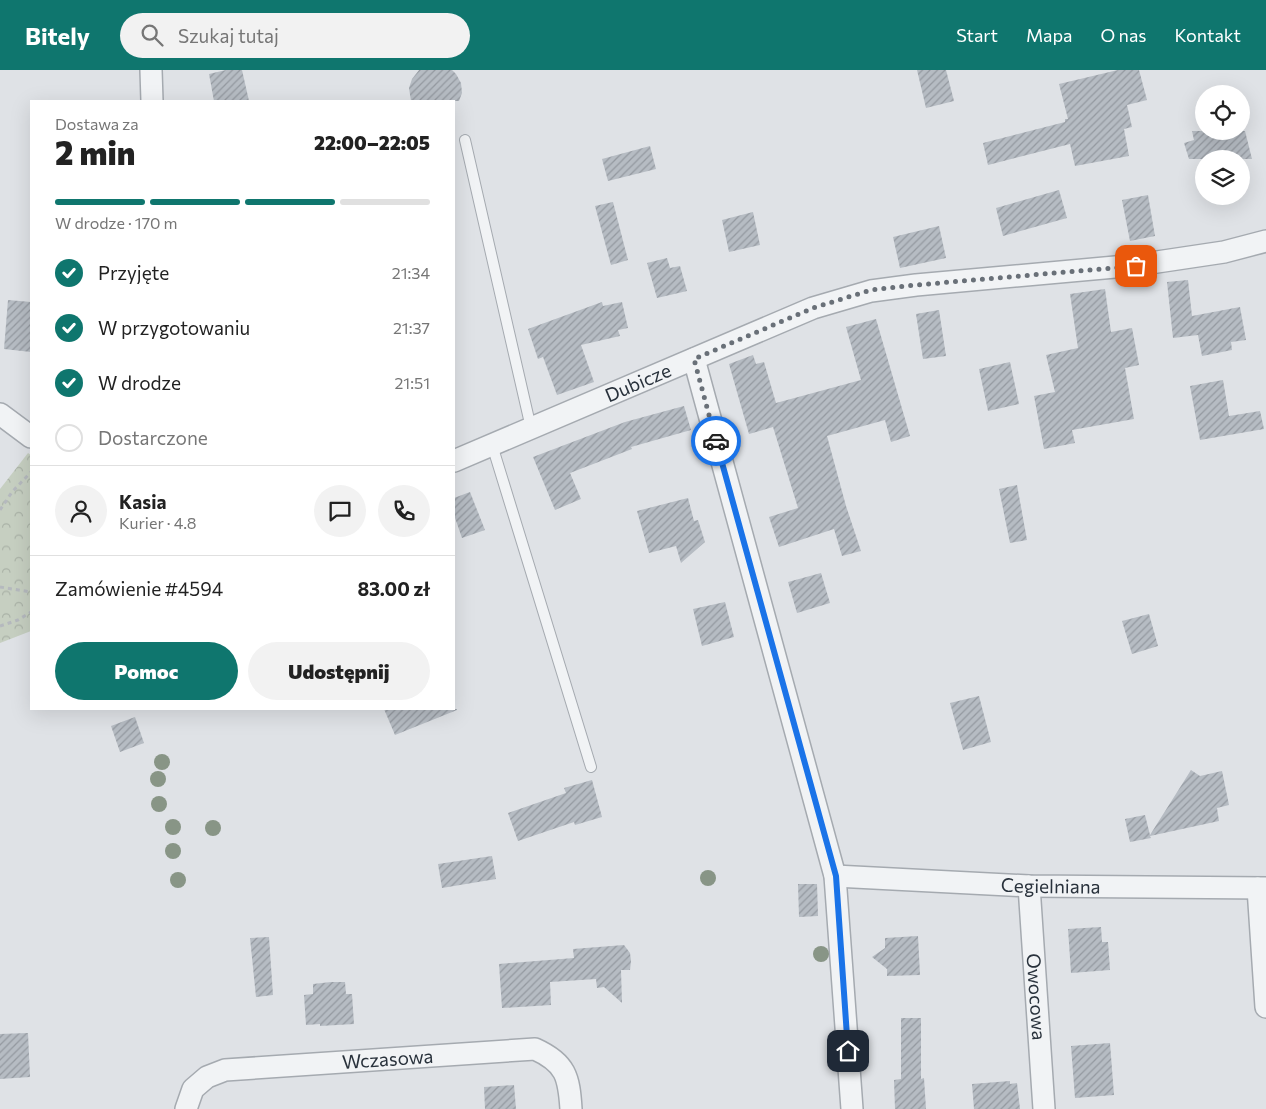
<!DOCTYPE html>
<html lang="pl">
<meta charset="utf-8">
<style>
body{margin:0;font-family:Commissioner,sans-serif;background:#f2f2f2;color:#222;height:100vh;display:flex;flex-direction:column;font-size:19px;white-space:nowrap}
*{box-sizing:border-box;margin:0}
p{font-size:16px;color:#767676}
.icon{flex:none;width:28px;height:28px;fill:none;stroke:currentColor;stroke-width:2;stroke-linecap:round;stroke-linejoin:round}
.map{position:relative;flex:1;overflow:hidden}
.side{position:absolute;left:30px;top:30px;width:425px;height:610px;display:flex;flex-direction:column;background:#fff;border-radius:0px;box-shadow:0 5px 20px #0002}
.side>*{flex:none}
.tools{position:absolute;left:1195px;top:15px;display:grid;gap:10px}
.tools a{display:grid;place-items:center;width:55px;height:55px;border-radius:50%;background:#fff;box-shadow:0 5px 20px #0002;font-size:25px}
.pin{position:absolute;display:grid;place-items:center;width:42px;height:42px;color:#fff;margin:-21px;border-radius:10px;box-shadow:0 2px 8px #0006}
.courier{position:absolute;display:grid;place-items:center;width:50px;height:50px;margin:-25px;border:4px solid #1a73e8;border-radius:50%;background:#fff;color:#222;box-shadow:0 1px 6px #0007}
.summary em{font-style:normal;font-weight:800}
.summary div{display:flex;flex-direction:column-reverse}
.summary{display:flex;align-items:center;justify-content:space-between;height:85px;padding:0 25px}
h1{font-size:32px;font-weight:800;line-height:38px}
.bar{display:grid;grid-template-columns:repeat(4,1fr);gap:8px 5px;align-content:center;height:60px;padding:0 25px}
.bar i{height:6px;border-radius:4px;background:#e0e0e0}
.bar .on{background:#0f766e}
.bar p{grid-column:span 4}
.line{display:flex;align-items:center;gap:12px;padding:0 25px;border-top:1px solid #e0e0e0}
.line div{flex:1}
.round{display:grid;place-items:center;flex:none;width:52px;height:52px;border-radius:26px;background:#f2f2f2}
ol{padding:0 25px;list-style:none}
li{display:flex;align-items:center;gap:15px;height:55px}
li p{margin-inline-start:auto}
li .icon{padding:5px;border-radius:50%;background:#0f766e;color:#fff;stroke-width:4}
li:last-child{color:#767676}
li i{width:28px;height:28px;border:2px solid #e0e0e0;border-radius:50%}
.action{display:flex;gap:10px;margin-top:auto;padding:10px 25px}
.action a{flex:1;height:58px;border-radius:30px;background:#0f766e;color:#fff;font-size:20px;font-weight:800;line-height:58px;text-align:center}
.action a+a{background:#f2f2f2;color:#222}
header{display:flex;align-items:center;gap:30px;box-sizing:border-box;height:70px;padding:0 25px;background:#0f766e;color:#fff}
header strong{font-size:24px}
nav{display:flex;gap:28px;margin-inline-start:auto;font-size:18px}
.search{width:350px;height:45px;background:#f2f2f2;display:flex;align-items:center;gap:12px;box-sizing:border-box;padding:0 18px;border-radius:28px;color:#767676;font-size:19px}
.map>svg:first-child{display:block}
.park{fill:url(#park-crowns)}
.building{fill:url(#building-hatch)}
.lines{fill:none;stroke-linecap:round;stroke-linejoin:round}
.lane-casing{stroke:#a5aab0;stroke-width:12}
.street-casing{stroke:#a5aab0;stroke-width:24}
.path{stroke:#b5b9be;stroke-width:3;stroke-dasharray:4 4;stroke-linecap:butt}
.lane{stroke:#f1f3f5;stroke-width:10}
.street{stroke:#f1f3f5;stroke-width:21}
.tree{fill:#889586}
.done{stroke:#697078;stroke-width:5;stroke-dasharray:0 9}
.route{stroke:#1a73e8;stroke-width:6}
.labels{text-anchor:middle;stroke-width:4;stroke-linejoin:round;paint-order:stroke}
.street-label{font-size:19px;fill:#29323c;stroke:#eef1f4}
</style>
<header>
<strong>Bitely</strong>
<div class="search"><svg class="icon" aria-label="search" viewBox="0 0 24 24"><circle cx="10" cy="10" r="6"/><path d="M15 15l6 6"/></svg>Szukaj tutaj</div>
<nav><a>Start</a><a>Mapa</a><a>O nas</a><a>Kontakt</a></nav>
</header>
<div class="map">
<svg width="1266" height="1039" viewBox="0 0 1266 1039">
<defs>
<pattern id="park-crowns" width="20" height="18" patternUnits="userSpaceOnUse" patternTransform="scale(1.25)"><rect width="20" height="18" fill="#c6cfc1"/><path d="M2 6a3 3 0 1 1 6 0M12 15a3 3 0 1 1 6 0" fill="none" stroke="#aab2a7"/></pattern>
<pattern id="building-hatch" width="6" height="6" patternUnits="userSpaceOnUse" patternTransform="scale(1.25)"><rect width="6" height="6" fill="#b6bcc3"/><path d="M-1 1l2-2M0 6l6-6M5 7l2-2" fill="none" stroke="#9499a0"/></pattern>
</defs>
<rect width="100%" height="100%" fill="#dfe2e6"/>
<!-- park -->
<path class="park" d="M28 383 31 385V561L0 573V419Z"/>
<!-- building -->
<g class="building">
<path d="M226 0H242L249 31H214L209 4Z"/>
<path d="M419 0H452L456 4 461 13 462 23 459 31H411L409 18 412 9Z"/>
<path d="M917 0H946L954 31 926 38Z"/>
<path d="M1118 0H1139L1147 30 1127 35 1132 57 1124 59 1129 86 1075 96 1070 74 988 95 983 73 1065 52V49H1068L1059 14Z"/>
<path d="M1192 61H1245L1252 89H1189L1184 73 1194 70Z"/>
<path d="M650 76 656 99 608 111 602 89Z"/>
<path d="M1059 120 1067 148 1003 166 996 138Z"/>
<path d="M1148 125 1155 166 1130 171 1122 130Z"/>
<path d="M613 132 628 190 611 195 595 136Z"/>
<path d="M753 142 760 175 729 182 722 150Z"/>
<path d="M939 156 946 188 900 198 893 167Z"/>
<path d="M667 188 670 198 680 196 687 221 657 228 647 193Z"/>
<path d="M1188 210 1192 246 1240 237 1246 270 1231 272 1232 280 1202 286 1198 265 1173 268 1167 212Z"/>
<path d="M1105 219 1111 262 1132 258 1139 295 1125 298 1134 349 1072 360 1075 373 1044 379 1034 326 1055 322 1046 285 1078 278 1070 224Z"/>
<path d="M8 230 31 232V282L4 279Z"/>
<path d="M602 232 603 236 622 232 628 258 618 260 620 266 581 275 594 312 557 325 543 287 538 289 528 259Z"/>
<path d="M939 240 946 286 923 289 916 244Z"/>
<path d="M876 249 910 366 891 372 885 350 827 366 846 436 861 481 842 486 834 459 779 477 769 447 798 438 773 357 749 364 729 294 753 285 756 294 764 292 776 333 861 310 846 257Z"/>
<path d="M1010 292 1019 334 988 341 979 299Z"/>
<path d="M1223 310 1229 346 1260 341 1264 359 1200 370 1190 316Z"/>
<path d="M684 336 691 360 631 377 632 379 570 403 581 429 555 440 533 387 625 352Z"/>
<path d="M1017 415 1027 470 1010 473 999 419Z"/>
<path d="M470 422 485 460 462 468 454 445V428Z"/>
<path d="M688 428 694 451 698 450 705 472 681 493 676 476 649 483 637 441Z"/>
<path d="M821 503 830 533 797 543 788 512Z"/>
<path d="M725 532 734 567 702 576 693 539Z"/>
<path d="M1149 544 1158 576 1132 584 1122 551Z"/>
<path d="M979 626 991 672 963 680 950 633Z"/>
<path d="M384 639H457V640L395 665Z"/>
<path d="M135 647 144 673 120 682 111 656Z"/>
<path d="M1191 700 1200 706 1222 701 1229 735 1217 738 1219 751 1150 766 1151 768 1130 772 1125 749 1145 745 1150 765Z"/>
<path d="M592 710 602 747 575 755 574 752 518 771 508 743 566 723 564 718Z"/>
<path d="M492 786 496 809 442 818 438 794Z"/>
<path d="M798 814H817L818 846 799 847Z"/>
<path d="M1101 857 1102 872H1108L1110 900 1071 903 1068 859Z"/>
<path d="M918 866 920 905 887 906V899L872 887 885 878V868Z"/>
<path d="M269 867 273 925 256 927 250 868Z"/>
<path d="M624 875 630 883 631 891 630 900H621L622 933 604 917 597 918 596 909 550 912 551 935 502 938 499 894 574 888 573 879Z"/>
<path d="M331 912H345L346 924H352L354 954 320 956V954L306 955 304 925 313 924V914Z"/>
<path d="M901 948H921V1009L924 1008 926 1039H895L894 1010 901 1009Z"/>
<path d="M28 963 30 1007 0 1009V964Z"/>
<path d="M1110 973 1114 1025 1075 1028 1071 976Z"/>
<path d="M1010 1011V1014L1017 1013 1020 1039H974L972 1014Z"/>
<path d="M514 1015 516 1039H485L484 1017Z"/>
</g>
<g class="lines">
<!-- lane casing -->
<g class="lane-casing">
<g id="lane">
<path d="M465 70 531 358"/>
<path d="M492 375 591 697"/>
</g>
</g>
<!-- street casing -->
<g class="street-casing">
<g id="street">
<path d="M151 0 152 31"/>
<path d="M694 289 835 806 852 1039"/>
<path d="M0 344 31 367"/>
<path id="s1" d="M454 391 813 238 871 221 916 215 1137 195 1224 182 1266 171"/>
<path id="s2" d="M835 806 1029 816 1266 818"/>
<path id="s3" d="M1029 816 1044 1039"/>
<path d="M1258 818 1266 937"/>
<path id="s4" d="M186 1039 193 1019 207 1007 225 1000 535 979C566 993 569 1007 571 1039"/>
</g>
</g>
<!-- path -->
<g class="path">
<path d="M0 440 12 422 31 402"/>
<path d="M0 517 31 522"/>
<path d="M0 556 18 550 31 542"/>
</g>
<!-- lane -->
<use href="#lane" class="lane"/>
<!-- street -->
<use href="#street" class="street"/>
</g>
<!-- trees -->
<g class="tree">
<circle cx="162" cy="692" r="8"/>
<circle cx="158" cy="709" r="8"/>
<circle cx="159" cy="734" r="8"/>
<circle cx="173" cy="757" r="8"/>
<circle cx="213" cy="758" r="8"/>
<circle cx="173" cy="781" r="8"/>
<circle cx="708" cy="808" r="8"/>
<circle cx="178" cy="810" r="8"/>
<circle cx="821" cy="884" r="8"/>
</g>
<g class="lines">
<!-- done -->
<path class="done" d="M716 371 694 289 813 238 871 220 916 215 1136 196"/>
<!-- route -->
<path class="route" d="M716 371 836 806 848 981"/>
</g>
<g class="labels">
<!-- street labels -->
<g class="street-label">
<text dy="7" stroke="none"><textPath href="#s1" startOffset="200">Dubicze</textPath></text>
<text dy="7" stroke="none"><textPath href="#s2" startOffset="216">Cegielniana</textPath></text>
<text dy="7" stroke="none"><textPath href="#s3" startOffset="111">Owocowa</textPath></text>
<text dy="7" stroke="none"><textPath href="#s4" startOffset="222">Wczasowa</textPath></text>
</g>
</g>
</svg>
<div class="tools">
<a><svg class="icon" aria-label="locate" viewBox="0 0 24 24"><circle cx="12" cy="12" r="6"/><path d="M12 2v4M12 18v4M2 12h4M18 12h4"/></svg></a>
<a><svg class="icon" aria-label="layers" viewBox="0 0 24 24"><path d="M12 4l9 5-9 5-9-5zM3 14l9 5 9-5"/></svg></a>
</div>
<div class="pin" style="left:1136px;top:196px;background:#ea580c"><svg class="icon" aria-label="bag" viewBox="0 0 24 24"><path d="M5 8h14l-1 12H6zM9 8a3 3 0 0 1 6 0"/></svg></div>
<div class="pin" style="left:848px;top:981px;background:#1f2937"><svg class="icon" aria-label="home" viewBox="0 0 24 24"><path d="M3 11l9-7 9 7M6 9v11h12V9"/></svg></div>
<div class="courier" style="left:716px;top:371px"><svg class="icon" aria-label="car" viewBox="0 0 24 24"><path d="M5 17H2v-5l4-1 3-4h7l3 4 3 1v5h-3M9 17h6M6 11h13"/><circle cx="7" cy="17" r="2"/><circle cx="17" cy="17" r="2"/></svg></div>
<section class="side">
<div class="summary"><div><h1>2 min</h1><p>Dostawa za</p></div><em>22:00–22:05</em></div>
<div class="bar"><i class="on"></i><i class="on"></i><i class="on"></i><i></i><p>W drodze · 170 m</p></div>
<ol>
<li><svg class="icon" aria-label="check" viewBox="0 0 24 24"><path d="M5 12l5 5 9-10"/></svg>Przyjęte<p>21:34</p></li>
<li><svg class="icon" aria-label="check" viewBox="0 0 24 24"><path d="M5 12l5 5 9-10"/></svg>W przygotowaniu<p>21:37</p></li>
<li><svg class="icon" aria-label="check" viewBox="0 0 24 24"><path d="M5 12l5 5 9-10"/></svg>W drodze<p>21:51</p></li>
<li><i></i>Dostarczone</li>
</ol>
<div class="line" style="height:90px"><a class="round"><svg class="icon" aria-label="person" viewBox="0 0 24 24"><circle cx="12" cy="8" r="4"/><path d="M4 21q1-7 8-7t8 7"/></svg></a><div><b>Kasia</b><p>Kurier · 4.8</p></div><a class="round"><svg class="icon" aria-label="chat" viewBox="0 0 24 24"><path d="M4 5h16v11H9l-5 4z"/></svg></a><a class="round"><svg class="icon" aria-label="phone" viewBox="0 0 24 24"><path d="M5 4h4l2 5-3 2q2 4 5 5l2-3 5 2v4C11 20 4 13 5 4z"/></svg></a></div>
<div class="line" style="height:65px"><div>Zamówienie #4594</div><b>83.00 zł</b></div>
<div class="action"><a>Pomoc</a><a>Udostępnij</a></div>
</section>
</div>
